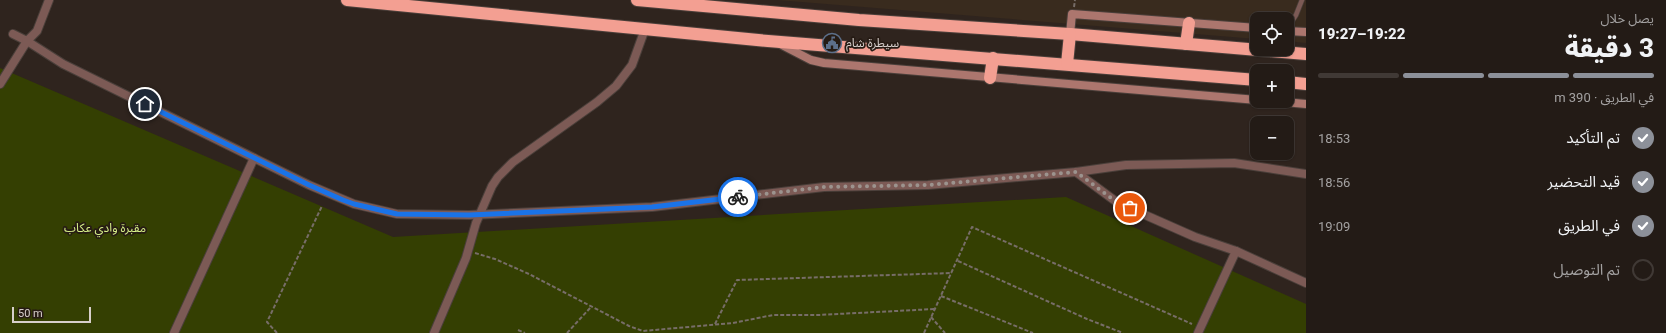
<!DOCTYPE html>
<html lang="ar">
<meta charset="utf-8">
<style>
body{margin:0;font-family:Roboto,"Noto Sans Arabic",sans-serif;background:#2f2823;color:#f1f3f6;direction:rtl;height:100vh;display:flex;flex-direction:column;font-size:15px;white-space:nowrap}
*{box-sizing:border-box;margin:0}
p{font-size:13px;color:#a3a1a1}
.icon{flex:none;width:22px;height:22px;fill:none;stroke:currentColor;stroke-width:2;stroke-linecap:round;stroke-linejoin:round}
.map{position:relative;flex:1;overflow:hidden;direction:ltr}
.panel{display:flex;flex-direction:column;background:#231b16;width:360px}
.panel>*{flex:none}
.buttons{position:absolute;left:1250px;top:12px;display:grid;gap:8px}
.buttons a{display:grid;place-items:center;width:44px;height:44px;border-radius:8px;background:#231b16;box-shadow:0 1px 3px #0004,0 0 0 1px #403935;font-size:20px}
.scale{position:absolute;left:12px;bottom:10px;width:79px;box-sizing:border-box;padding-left:4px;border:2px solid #d7cfcb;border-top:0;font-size:11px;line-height:14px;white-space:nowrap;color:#d7cfcb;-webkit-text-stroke:3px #261b14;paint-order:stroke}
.pin{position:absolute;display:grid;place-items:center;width:34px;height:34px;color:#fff;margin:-17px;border:2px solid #fff;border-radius:50%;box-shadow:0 1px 4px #0007}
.courier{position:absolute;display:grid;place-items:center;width:40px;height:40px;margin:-20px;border:3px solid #1a73e8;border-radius:50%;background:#fff;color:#222;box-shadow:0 1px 5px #0007}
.head em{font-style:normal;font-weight:800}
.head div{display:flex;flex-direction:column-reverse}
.head{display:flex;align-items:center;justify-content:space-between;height:68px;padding:0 12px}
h1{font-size:26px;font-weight:800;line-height:30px}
.bar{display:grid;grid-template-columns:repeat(4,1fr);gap:6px 4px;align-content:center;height:48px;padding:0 12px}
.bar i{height:5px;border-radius:3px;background:#403935}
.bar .current{background:#8c9099}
.bar p{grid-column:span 4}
ol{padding:0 12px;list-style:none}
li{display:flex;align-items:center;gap:12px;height:44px}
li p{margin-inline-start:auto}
li .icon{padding:4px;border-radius:50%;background:#8c9099;color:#fff;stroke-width:4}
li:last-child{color:#a3a1a1}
li i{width:22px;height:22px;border:2px solid #403935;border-radius:50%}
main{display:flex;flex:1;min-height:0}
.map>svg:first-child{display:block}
.industrial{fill:#392b1e}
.green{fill:#343f02}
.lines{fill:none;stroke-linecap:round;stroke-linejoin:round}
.lane-casing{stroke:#4a3f3a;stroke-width:6}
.street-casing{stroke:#4a3f3a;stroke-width:10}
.secondary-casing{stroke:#4a3f3a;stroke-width:10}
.highway-casing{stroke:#4a3f3a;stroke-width:14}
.path{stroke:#776d68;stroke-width:2;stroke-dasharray:4 2;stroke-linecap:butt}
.lane{stroke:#7c5a55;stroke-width:4.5}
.street{stroke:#7c5a55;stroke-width:8}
.secondary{stroke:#ac766e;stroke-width:8}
.highway{stroke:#f39f92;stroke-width:12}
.done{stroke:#9c938e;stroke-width:4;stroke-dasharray:0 7.2}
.route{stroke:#1a73e8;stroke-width:5}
.labels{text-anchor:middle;stroke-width:3.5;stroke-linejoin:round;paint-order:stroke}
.poi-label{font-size:12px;fill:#d7cfcb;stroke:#261b14;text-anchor:start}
.park-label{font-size:12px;fill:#d7f088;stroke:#261b14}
</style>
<main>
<section class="panel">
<div class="head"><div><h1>3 دقيقة</h1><p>يصل خلال</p></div><em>19:22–19:27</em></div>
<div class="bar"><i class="current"></i><i class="current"></i><i class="current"></i><i></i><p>في الطريق · 390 m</p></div>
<ol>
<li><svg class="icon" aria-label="check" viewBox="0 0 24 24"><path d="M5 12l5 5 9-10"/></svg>تم التأكيد<p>18:53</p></li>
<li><svg class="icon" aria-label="check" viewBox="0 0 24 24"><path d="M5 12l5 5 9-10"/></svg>قيد التحضير<p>18:56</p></li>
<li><svg class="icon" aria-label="check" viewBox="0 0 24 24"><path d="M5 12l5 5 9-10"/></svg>في الطريق<p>19:09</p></li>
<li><i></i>تم التوصيل</li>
</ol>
</section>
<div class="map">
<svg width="1306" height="333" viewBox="0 0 1306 333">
<rect width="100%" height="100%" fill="#2f241e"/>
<!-- industrial -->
<path class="industrial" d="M777 0H1306V43L1287 41V19H1257V39Z"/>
<!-- green -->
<path class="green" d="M0 68 393 237 1066 197 1306 304V333H0Z"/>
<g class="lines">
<!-- lane casing -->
<g class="lane-casing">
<path id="lane" d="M1287 29 1296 15 1302 0"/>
</g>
<!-- street casing -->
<g class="street-casing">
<g id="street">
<path d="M13 34 27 41 63 64 309 185 354 204 397 214 469 215 652 207 824 187 928 185 1076 172 1126 165 1234 163 1306 174"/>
<path d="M0 84 27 41 37 31 49 0"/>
<path d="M1076 172 1118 203 1195 237 1236 251"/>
<path d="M174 333 254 158"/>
<path d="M434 333 466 258 476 223 492 186 498 177 513 162 597 102 616 86 632 65 645 29"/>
<path d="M1198 333 1236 251 1306 283"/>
</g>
</g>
<!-- secondary casing -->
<g class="secondary-casing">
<g id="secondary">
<path d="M1287 31 1306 32"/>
<path d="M1070 34 1072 14 1257 28"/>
<path d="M780 44 811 60 824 63 1257 100"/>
<path d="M1273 101 1306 104"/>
</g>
</g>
<!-- highway casing -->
<g class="highway-casing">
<g id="highway">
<path d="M347 0 768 41 1257 80"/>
<path d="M637 0 859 20 1070 34 1306 54"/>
<path d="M1186 44 1189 23"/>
<path d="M1067 64 1070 34"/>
<path d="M990 78 993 58"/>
<path d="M1287 82 1306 84"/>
</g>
</g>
<!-- path -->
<g class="path">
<path d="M1074 7 1075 0"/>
<path d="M475 253 495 259 529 274 629 326 643 331 733 323 773 315H818L935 309"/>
<path d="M958 261 1087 319 1123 333"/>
<path d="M941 296 1033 333"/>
<path d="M931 317 945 333"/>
<path d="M715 324 737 280 952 273"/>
<path d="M518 330 525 333"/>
<path d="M277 333 267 322 322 206"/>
<path d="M567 333 591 307"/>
<path d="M924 333 972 227 1192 324"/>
</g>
<!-- lane -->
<use href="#lane" class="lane"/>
<!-- street -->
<use href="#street" class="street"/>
<!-- secondary -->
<use href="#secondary" class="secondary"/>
<!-- highway -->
<use href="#highway" class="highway"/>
</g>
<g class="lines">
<!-- done -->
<path class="done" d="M738 197 824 187 928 185 1076 172 1118 203 1130 208"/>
<!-- route -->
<path class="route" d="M145 104 309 185 343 200 354 204 397 214 469 215 652 207 738 197"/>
</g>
<!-- icons -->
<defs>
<g id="civic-ring" transform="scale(1)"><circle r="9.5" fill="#261b14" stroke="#5c6f8a" stroke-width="1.5"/><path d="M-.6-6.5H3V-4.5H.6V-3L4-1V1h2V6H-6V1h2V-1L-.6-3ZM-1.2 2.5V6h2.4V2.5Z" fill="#5c6f8a"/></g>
</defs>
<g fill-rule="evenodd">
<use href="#civic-ring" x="832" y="43"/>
</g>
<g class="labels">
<!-- poi labels -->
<g class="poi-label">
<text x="846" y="47">سيطرة شام</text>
</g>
<!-- park labels -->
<g class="park-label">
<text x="105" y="232">مقبرة وادي عكاب</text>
</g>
</g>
</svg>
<div class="buttons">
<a><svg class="icon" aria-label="locate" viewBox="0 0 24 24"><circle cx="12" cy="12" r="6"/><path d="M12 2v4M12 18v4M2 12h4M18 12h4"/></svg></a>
<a>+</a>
<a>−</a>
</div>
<div class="scale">50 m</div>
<div class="pin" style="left:1130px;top:208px;background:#ea580c"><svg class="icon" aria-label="bag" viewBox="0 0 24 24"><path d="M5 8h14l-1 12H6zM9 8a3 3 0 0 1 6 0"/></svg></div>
<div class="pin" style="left:145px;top:104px;background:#1f2937"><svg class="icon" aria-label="home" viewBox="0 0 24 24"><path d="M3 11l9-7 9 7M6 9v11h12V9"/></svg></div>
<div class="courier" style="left:738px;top:197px"><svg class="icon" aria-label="bike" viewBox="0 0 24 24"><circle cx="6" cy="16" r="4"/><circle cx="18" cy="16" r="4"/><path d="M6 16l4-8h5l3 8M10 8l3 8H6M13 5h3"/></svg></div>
</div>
</main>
